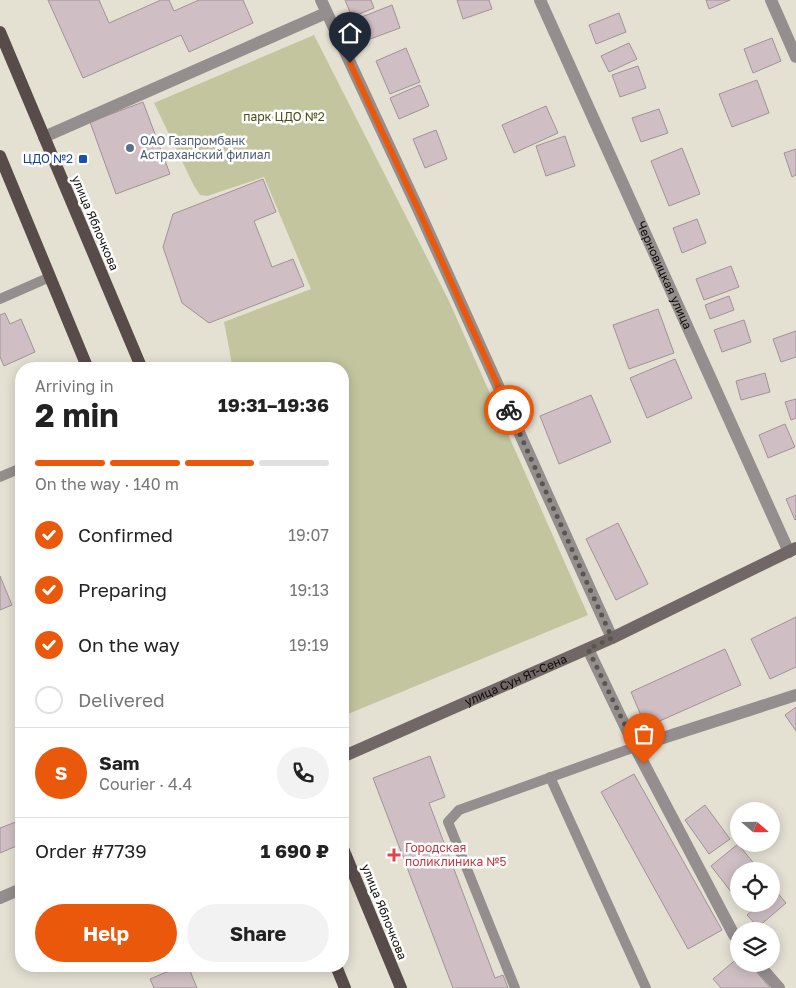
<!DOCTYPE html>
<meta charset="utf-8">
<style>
body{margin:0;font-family:"Golos Text",sans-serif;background:#f2f2f2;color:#222;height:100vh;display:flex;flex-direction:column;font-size:19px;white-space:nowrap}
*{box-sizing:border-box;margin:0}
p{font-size:16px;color:#767676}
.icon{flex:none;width:28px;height:28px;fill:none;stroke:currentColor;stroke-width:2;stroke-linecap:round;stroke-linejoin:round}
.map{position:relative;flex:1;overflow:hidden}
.drawer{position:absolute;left:15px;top:362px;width:334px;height:610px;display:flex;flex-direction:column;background:#fff;border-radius:20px;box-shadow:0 2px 12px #0003}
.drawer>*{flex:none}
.needle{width:32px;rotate:110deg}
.buttons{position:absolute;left:730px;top:802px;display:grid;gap:10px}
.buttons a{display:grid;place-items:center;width:50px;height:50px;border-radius:50%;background:#fff;box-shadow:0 2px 12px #0003;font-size:25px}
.pin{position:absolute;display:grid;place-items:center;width:42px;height:42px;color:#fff;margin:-51px -21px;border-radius:50% 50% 50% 0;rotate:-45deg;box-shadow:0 0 5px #0007}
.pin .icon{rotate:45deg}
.courier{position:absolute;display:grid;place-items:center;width:50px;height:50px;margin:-25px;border:4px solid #ea580c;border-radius:50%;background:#fff;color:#222;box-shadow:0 1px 6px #0007}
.summary em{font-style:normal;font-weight:700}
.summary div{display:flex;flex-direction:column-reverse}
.summary{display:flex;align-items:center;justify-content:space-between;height:85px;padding:0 20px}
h1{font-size:32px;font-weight:700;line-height:38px}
.bar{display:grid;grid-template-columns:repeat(4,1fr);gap:8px 5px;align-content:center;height:60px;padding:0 20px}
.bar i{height:6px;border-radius:4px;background:#e0e0e0}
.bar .active{background:#ea580c}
.bar p{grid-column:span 4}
.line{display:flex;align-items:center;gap:12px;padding:0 20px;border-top:1px solid #e0e0e0}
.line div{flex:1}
.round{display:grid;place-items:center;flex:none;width:52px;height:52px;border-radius:26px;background:#f2f2f2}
ol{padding:0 20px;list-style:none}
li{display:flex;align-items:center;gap:15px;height:55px}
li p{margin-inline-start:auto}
li .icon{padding:5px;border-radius:50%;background:#ea580c;color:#fff;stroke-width:4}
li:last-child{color:#767676}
li i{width:28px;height:28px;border:2px solid #e0e0e0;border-radius:50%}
.cta{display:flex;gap:10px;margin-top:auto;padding:10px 20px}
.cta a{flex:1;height:58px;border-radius:30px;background:#ea580c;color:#fff;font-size:20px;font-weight:700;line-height:58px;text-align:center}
.cta a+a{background:#f2f2f2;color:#222}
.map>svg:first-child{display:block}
.green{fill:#c2c59d}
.building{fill:#cfbfc4;stroke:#a19296}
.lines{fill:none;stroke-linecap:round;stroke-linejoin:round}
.lane{stroke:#958e8e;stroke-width:10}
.street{stroke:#958e8e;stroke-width:12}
.secondary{stroke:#716767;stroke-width:12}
.primary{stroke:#584c4b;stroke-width:12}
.done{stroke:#58574e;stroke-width:5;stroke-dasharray:0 9}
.route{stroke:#ea580c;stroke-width:6}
.service-dot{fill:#5c6f8a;stroke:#fff;stroke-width:2}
.transit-dot{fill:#1a4fb4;stroke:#fff;stroke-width:2}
.health-dot{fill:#e0444e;stroke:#fff;stroke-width:2}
.labels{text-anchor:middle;stroke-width:5;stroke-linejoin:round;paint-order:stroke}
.park-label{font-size:12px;fill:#4b4d13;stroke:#fff}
.service-label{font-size:12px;fill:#4e5e75;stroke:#fff;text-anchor:start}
.transit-label{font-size:12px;fill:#164399;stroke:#fff;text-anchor:end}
.street-label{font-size:12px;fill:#0d0c07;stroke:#fff}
.health-label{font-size:12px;fill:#be3a42;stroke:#fff;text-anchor:start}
</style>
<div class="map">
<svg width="796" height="988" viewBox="0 0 796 988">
<rect width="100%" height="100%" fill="#e4e1d3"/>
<!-- green -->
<path class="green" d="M314 35 449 301 588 615 343 716 342 369H233L224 322 311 289 264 177 207 196 200 195 194 186 154 103Z"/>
<!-- building -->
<g class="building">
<path d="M48 0H99L109 23 161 0H169L174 11 199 0H243L253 23 189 52 181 35 83 78Z"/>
<path d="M345 0H371L374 8 352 17Z"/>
<path d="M457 0H489L492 9 463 19Z"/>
<path d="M706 0H730L709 9Z"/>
<path d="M392 5 400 28 362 42 354 20Z"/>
<path d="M619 13 626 32 596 44 589 25Z"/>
<path d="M772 38 781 61 753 73 744 49Z"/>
<path d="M629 43 637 59 609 72 601 56Z"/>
<path d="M406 48 420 82 390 94 376 61Z"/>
<path d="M638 66 646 88 620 97 612 75Z"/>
<path d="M757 80 769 113 732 127 719 94Z"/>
<path d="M420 85 429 106 399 119 390 98Z"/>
<path d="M143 102 170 174 116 194 90 122Z"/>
<path d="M546 106 558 133 514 153 502 125Z"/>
<path d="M659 109 668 133 641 142 632 118Z"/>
<path d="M436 130 447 159 425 168 413 139Z"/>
<path d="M565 136 575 166 546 176 536 146Z"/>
<path d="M682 148 700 194 669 206 651 161Z"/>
<path d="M796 149V175L792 177 784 153Z"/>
<path d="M263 179 276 212 254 221 272 267 293 259 304 286 209 323 182 303 163 247 173 214Z"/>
<path d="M697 219 706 243 682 253 673 228Z"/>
<path d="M731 266 739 287 704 300 696 279Z"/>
<path d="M729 296 734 310 710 319 705 305Z"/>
<path d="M658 309 674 353 629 369 613 325Z"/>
<path d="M5 313 10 324 21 319 35 352 4 366 0 357V315Z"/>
<path d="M744 320 751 342 722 352 714 330Z"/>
<path d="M796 331V357L781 362 773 339Z"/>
<path d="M675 359 692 398 647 418 630 378Z"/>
<path d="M765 373 770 392 741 400 736 381Z"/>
<path d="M591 395 611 442 559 464 540 416Z"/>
<path d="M796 399V418L791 420 785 402Z"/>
<path d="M785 424 795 447 768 458 759 435Z"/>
<path d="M796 495V519L795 520 786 499Z"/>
<path d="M618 523 648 584 616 600 586 539Z"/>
<path d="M0 576 12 605 0 610Z"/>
<path d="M796 617V667L770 679 751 639Z"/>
<path d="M725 649 741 685 646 727 631 692Z"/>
<path d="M796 707V731L785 715Z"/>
<path d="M430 756 445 797 429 803 495 978 503 975 508 988H453L373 778Z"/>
<path d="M634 774 722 930 688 949 601 792Z"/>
<path d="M705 805 730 839 709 854 685 820Z"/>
<path d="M21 820V844L0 853V828Z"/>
<path d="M738 844 760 871H739V894L735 897 711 866Z"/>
<path d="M775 890 786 903 758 927 747 915 760 904H771V894Z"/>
<path d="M739 957V964H750L770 988H721L713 979Z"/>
<path d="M181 966H188L197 988H154L150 979Z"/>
</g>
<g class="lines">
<!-- lane -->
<g class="lane">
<path d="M0 299 50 277"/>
<path d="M0 477 21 468"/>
<path d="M550 777 646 988"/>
<path d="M515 988 448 822 459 810 635 747"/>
</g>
<!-- street -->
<g class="street">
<path d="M321 0 420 213 612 638"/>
<path id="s1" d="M540 0 789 552"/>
<path d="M771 0 796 57"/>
<path d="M44 137 326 13"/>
<path d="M588 649 635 747 734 935 739 941"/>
<path d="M635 747 796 695"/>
<path d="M0 898 21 889"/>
<path d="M758 964 779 988"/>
</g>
<!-- secondary -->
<path class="secondary" id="s2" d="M342 757 612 638 796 548"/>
<!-- primary -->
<g class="primary">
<path d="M0 32 142 369"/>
<path d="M0 156 88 369"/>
<path d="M342 846 401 988"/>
<path d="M336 966 345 988"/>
</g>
</g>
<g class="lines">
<!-- done -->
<path class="done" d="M509 410 612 638 588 649 644 764"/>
<!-- route -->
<path class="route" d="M350 63 420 213 509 410"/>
</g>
<!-- markers -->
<circle class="service-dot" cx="130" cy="148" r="5"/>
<rect class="transit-dot" x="78" y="154" width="10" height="10" rx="2.5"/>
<path class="health-dot" d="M391.5 847.5h5v5h5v5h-5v5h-5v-5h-5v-5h5z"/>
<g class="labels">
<!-- park labels -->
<g class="park-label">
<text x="284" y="121">парк ЦДО №2</text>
</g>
<!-- service labels -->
<g class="service-label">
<text x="140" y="145">ОАО Газпромбанк<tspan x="140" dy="14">Астраханский филиал</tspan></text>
</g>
<!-- transit labels -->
<g class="transit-label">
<text x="73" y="163">ЦДО №2</text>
</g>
<!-- street labels -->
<g class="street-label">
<text transform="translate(95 223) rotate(67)" y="4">улица Яблочкова</text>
<text dy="4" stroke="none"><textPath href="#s1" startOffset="302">Черновицкая улица</textPath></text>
<text dy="4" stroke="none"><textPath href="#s2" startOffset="190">улица Сун Ят-Сена</textPath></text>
<text transform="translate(384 912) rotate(68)" y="4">улица Яблочкова</text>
</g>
<!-- health labels -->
<g class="health-label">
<text x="405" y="852">Городская<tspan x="405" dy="14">поликлиника №5</tspan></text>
</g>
</g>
</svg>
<div class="buttons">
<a><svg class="needle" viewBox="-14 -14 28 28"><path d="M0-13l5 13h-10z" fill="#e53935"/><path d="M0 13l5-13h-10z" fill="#767676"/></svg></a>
<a><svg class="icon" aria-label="locate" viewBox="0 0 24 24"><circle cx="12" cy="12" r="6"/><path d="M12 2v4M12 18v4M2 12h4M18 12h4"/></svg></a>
<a><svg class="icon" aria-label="layers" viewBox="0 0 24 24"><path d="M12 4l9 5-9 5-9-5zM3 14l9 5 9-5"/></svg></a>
</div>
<div class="pin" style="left:644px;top:764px;background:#ea580c"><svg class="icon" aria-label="bag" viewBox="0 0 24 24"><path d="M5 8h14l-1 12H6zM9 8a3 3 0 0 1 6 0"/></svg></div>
<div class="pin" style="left:350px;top:63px;background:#1f2937"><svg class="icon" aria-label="home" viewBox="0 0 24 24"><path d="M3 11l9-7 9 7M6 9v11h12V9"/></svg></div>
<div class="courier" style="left:509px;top:410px"><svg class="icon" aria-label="bike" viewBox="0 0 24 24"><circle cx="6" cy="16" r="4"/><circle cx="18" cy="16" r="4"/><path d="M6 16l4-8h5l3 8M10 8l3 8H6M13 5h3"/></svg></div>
<section class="drawer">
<div class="summary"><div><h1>2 min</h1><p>Arriving in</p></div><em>19:31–19:36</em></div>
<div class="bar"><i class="active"></i><i class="active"></i><i class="active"></i><i></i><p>On the way · 140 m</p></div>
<ol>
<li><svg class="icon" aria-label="check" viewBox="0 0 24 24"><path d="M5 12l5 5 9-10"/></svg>Confirmed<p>19:07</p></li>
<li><svg class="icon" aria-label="check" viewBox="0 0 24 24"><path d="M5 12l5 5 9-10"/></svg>Preparing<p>19:13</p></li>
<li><svg class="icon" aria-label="check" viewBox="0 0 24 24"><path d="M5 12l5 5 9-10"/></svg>On the way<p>19:19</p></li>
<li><i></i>Delivered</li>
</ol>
<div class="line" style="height:90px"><b class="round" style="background:#ea580c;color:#fff">S</b><div><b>Sam</b><p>Courier · 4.4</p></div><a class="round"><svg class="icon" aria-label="phone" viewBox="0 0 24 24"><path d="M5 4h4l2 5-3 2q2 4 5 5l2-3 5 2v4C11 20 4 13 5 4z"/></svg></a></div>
<div class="line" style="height:65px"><div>Order #7739</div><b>1 690 ₽</b></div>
<div class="cta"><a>Help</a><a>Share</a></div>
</section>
</div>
